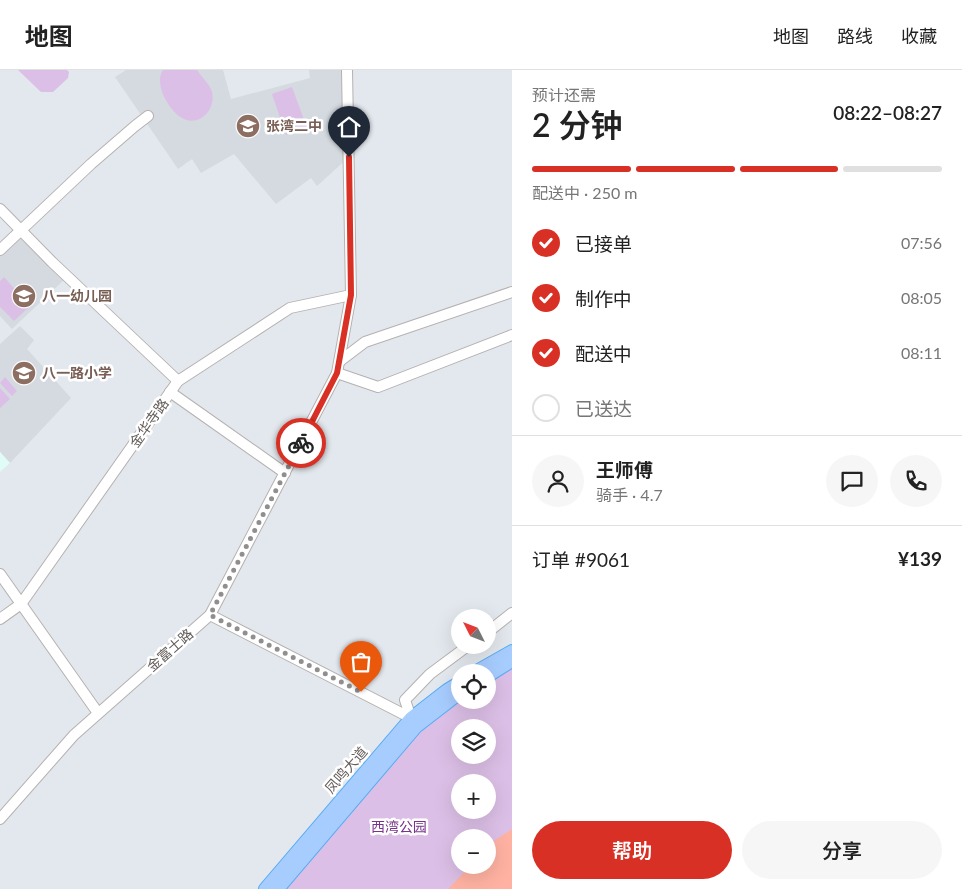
<!DOCTYPE html>
<html lang="zh">
<meta charset="utf-8">
<style>
body{margin:0;font-family:Lato,"Noto Sans SC",sans-serif;background:#f6f6f6;color:#222;height:100vh;display:flex;flex-direction:column;font-size:19px;white-space:nowrap}
*{box-sizing:border-box;margin:0}
p{font-size:16px;color:#767676}
.icon{flex:none;width:28px;height:28px;fill:none;stroke:currentColor;stroke-width:2;stroke-linecap:round;stroke-linejoin:round}
.map{position:relative;flex:1;overflow:hidden}
.drawer{display:flex;flex-direction:column;background:#fff;width:450px}
.drawer>*{flex:none}
.needle{width:32px;rotate:312deg}
.controls{position:absolute;left:451px;top:539px;display:grid;gap:10px}
.controls a{display:grid;place-items:center;width:45px;height:45px;border-radius:50%;background:#fff;box-shadow:0 5px 20px #0002;font-size:25px}
.pin{position:absolute;display:grid;place-items:center;width:42px;height:42px;color:#fff;margin:-51px -21px;border-radius:50% 50% 50% 0;rotate:-45deg;box-shadow:0 0 5px #0007}
.pin .icon{rotate:45deg}
.courier{position:absolute;display:grid;place-items:center;width:50px;height:50px;margin:-25px;border:4px solid #d93025;border-radius:50%;background:#fff;color:#222;box-shadow:0 1px 6px #0007}
.summary em{font-style:normal;font-weight:600}
.summary div{display:flex;flex-direction:column-reverse}
.summary{display:flex;align-items:center;justify-content:space-between;height:85px;padding:0 20px}
h1{font-size:32px;font-weight:600;line-height:38px}
.bar{display:grid;grid-template-columns:repeat(4,1fr);gap:8px 5px;align-content:center;height:60px;padding:0 20px}
.bar i{height:6px;border-radius:4px;background:#e0e0e0}
.bar .active{background:#d93025}
.bar p{grid-column:span 4}
.line{display:flex;align-items:center;gap:12px;padding:0 20px;border-top:1px solid #e0e0e0}
.line div{flex:1}
.round{display:grid;place-items:center;flex:none;width:52px;height:52px;border-radius:26px;background:#f6f6f6}
ol{padding:0 20px;list-style:none}
li{display:flex;align-items:center;gap:15px;height:55px}
li p{margin-inline-start:auto}
li .icon{padding:5px;border-radius:50%;background:#d93025;color:#fff;stroke-width:4}
li:last-child{color:#767676}
li i{width:28px;height:28px;border:2px solid #e0e0e0;border-radius:50%}
.primary-button{display:flex;gap:10px;margin-top:auto;padding:10px 20px}
.primary-button a{flex:1;height:58px;border-radius:30px;background:#d93025;color:#fff;font-size:20px;font-weight:600;line-height:58px;text-align:center}
.primary-button a+a{background:#f6f6f6;color:#222}
header{display:flex;align-items:center;gap:30px;box-sizing:border-box;height:70px;padding:0 25px;background:#fff;border-bottom:1px solid #e0e0e0}
header strong{font-size:24px}
nav{display:flex;gap:28px;margin-inline-start:auto;font-size:18px}
main{display:flex;flex:1;min-height:0}
.map>svg:first-child{display:block}
.education{fill:#d4dae0}
.medical{fill:#dffcf7}
.green{fill:#dcbfe6;fill-rule:evenodd}
.water{fill:#ffb2a2}
.lines{fill:none;stroke-linecap:round;stroke-linejoin:round}
.minor-casing{stroke:#b6b1af;stroke-width:12}
.major-casing{stroke:#56acf4;stroke-width:14}
.minor{stroke:#fff;stroke-width:10}
.major{stroke:#a7cdff;stroke-width:12}
.done{stroke:#908e8e;stroke-width:5;stroke-dasharray:0 9}
.route{stroke:#d93025;stroke-width:6}
.labels{text-anchor:middle;stroke-width:5;stroke-linejoin:round;paint-order:stroke}
.education-label{font-size:14px;font-weight:bold;fill:#785e54;stroke:#fff;text-anchor:start}
.street-label{font-size:14px;fill:#645e5b;stroke:#fff}
.park-label{font-size:14px;fill:#77348a;stroke:#fff}
</style>
<header>
<strong>地图</strong>
<nav><a>地图</a><a>路线</a><a>收藏</a></nav>
</header>
<main>
<div class="map">
<svg width="512" height="819" viewBox="0 0 512 819">
<rect width="100%" height="100%" fill="#e3e8ee"/>
<!-- education -->
<g class="education">
<path d="M126 0H223L231 29 310 8 309 0H347L349 87 317 116 311 108 276 134 234 84 201 103 192 89 178 99 115 7Z"/>
<path d="M21 161 68 206 12 259 0 246V180Z"/>
<path d="M20 256 34 270 27 279 71 328 10 393 0 382V274Z"/>
</g>
<!-- medical -->
<path class="medical" d="M0 382 10 393 0 402Z"/>
<!-- green -->
<g class="green">
<path d="M18 0H67L69 2 68 8 53 22H41Z"/>
<path d="M163 0H197C201 6 208 13 211 19 218 36 202 57 184 49 170 43 153 14 163 0Z"/>
<path d="M292 17 307 58 286 65 272 24Z"/>
<path d="M4 207 30 236 14 251 0 237V211Z"/>
<path d="M5 307 17 321 12 326 0 313Z"/>
<path d="M0 318 10 329 0 338Z"/>
<path d="M512 581V819H265L411 648 460 630H488V602ZM460 658H488V685H460ZM460 712H488V740H460ZM460 768H488V795H460Z"/>
</g>
<!-- water -->
<path class="water" d="M512 759V819H448L471 795H488V778L494 771Z"/>
<g class="lines">
<!-- minor casing -->
<g class="minor-casing">
<g id="minor">
<path d="M0 139 52 192 178 311"/>
<path d="M0 180 91 94 135 56 148 46"/>
<path d="M340 291 365 272 512 222"/>
<path d="M337 303 378 317 512 265"/>
<path d="M170 322 285 403"/>
<path d="M0 504 98 643"/>
<path d="M210 545 411 648 405 630 430 604 469 575"/>
<path d="M0 549 21 534 178 311 290 238 351 225"/>
<path d="M488 562 512 543"/>
<path d="M0 749 74 665 210 545 337 303 351 225 347 0"/>
</g>
</g>
<!-- major casing -->
<g class="major-casing">
<g id="major">
<path d="M475 602 512 581"/>
<path d="M488 606 512 591"/>
<path d="M265 819 411 648 447 620 460 612"/>
<path d="M278 819 416 657 460 623"/>
</g>
</g>
<!-- minor -->
<use href="#minor" class="minor"/>
<!-- major -->
<use href="#major" class="major"/>
</g>
<g class="lines">
<!-- done -->
<path class="done" d="M301 373 210 545 361 622"/>
<!-- route -->
<path class="route" d="M301 373 337 303 351 225 349 87"/>
</g>
<!-- icons -->
<defs>
<g id="school-disc" transform="scale(1.25)"><circle r="9.5" fill="#8d6e63" stroke="#fff"/><path d="M0-5L7-2L0 1L-7-2ZM-4 1L0 2.5L4 1V4Q0 6-4 4Z" fill="#fff"/></g>
</defs>
<g fill-rule="evenodd">
<use href="#school-disc" x="248" y="56"/>
<use href="#school-disc" x="24" y="226"/>
<use href="#school-disc" x="24" y="303"/>
</g>
<g class="labels">
<!-- education labels -->
<g class="education-label">
<text x="266" y="61">张湾二中</text>
<text x="42" y="231">八一幼儿园</text>
<text x="42" y="308">八一路小学</text>
</g>
<!-- street labels -->
<g class="street-label">
<text transform="translate(149 353) rotate(-55)" y="5">金华寺路</text>
<text transform="translate(170 580) rotate(-41)" y="5">金富士路</text>
<text transform="translate(346 700) rotate(-49)" y="5">凤鸣大道</text>
</g>
<!-- park labels -->
<g class="park-label">
<text x="399" y="762">西湾公园</text>
</g>
</g>
</svg>
<div class="controls">
<a><svg class="needle" viewBox="-14 -14 28 28"><path d="M0-13l5 13h-10z" fill="#e53935"/><path d="M0 13l5-13h-10z" fill="#767676"/></svg></a>
<a><svg class="icon" aria-label="locate" viewBox="0 0 24 24"><circle cx="12" cy="12" r="6"/><path d="M12 2v4M12 18v4M2 12h4M18 12h4"/></svg></a>
<a><svg class="icon" aria-label="layers" viewBox="0 0 24 24"><path d="M12 4l9 5-9 5-9-5zM3 14l9 5 9-5"/></svg></a>
<a>+</a>
<a>−</a>
</div>
<div class="pin" style="left:361px;top:622px;background:#ea580c"><svg class="icon" aria-label="bag" viewBox="0 0 24 24"><path d="M5 8h14l-1 12H6zM9 8a3 3 0 0 1 6 0"/></svg></div>
<div class="pin" style="left:349px;top:87px;background:#1f2937"><svg class="icon" aria-label="home" viewBox="0 0 24 24"><path d="M3 11l9-7 9 7M6 9v11h12V9"/></svg></div>
<div class="courier" style="left:301px;top:373px"><svg class="icon" aria-label="bike" viewBox="0 0 24 24"><circle cx="6" cy="16" r="4"/><circle cx="18" cy="16" r="4"/><path d="M6 16l4-8h5l3 8M10 8l3 8H6M13 5h3"/></svg></div>
</div>
<section class="drawer">
<div class="summary"><div><h1>2 分钟</h1><p>预计还需</p></div><em>08:22–08:27</em></div>
<div class="bar"><i class="active"></i><i class="active"></i><i class="active"></i><i></i><p>配送中 · 250 m</p></div>
<ol>
<li><svg class="icon" aria-label="check" viewBox="0 0 24 24"><path d="M5 12l5 5 9-10"/></svg>已接单<p>07:56</p></li>
<li><svg class="icon" aria-label="check" viewBox="0 0 24 24"><path d="M5 12l5 5 9-10"/></svg>制作中<p>08:05</p></li>
<li><svg class="icon" aria-label="check" viewBox="0 0 24 24"><path d="M5 12l5 5 9-10"/></svg>配送中<p>08:11</p></li>
<li><i></i>已送达</li>
</ol>
<div class="line" style="height:90px"><a class="round"><svg class="icon" aria-label="person" viewBox="0 0 24 24"><circle cx="12" cy="8" r="4"/><path d="M4 21q1-7 8-7t8 7"/></svg></a><div><b>王师傅</b><p>骑手 · 4.7</p></div><a class="round"><svg class="icon" aria-label="chat" viewBox="0 0 24 24"><path d="M4 5h16v11H9l-5 4z"/></svg></a><a class="round"><svg class="icon" aria-label="phone" viewBox="0 0 24 24"><path d="M5 4h4l2 5-3 2q2 4 5 5l2-3 5 2v4C11 20 4 13 5 4z"/></svg></a></div>
<div class="line" style="height:65px"><div>订单 #9061</div><b>¥139</b></div>
<div class="primary-button"><a>帮助</a><a>分享</a></div>
</section>
</main>
